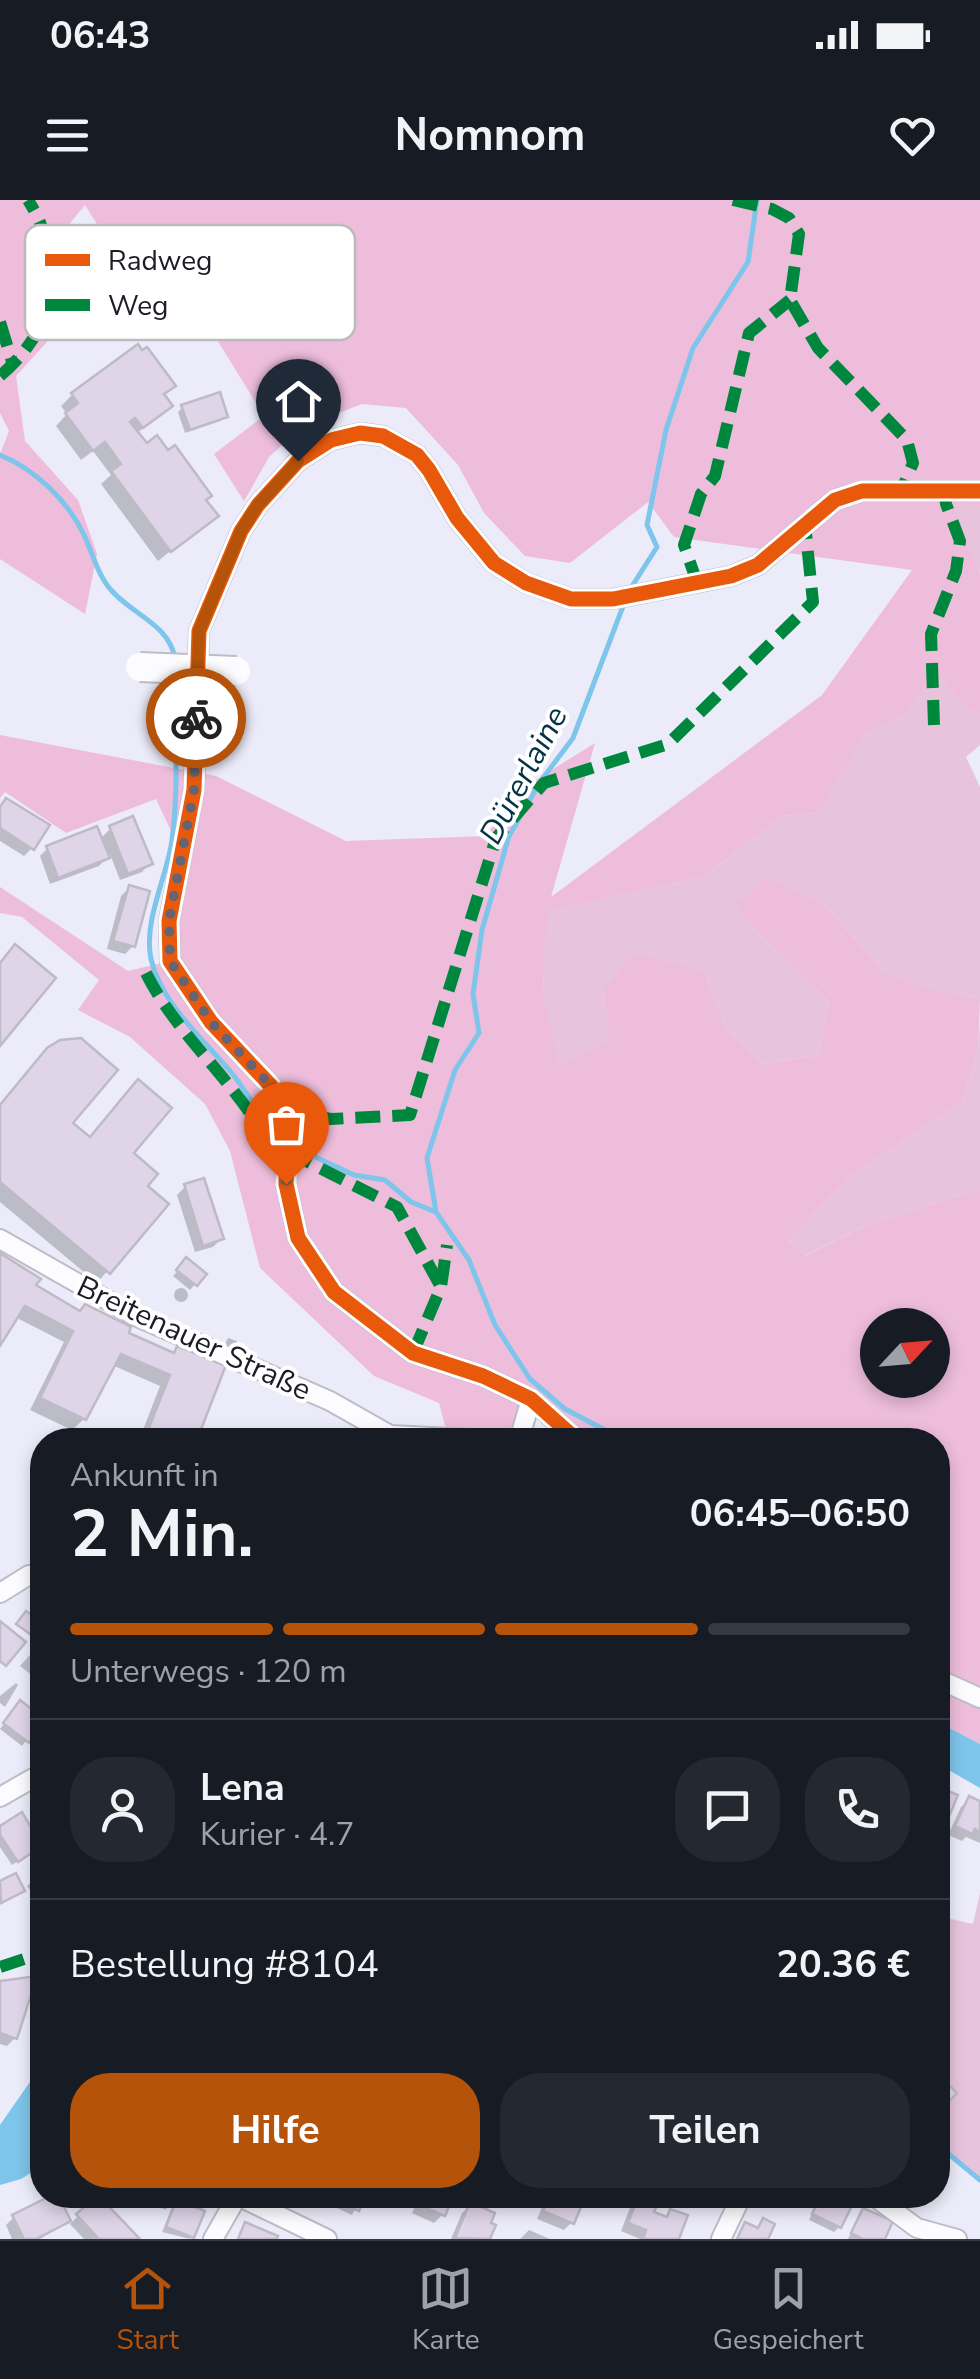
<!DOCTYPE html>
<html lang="de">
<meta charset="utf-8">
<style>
body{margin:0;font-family:"Nunito Sans",sans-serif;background:#242831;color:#f1f3f6;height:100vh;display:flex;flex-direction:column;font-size:38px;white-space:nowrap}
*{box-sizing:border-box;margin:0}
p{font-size:32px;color:#9ea1a6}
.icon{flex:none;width:55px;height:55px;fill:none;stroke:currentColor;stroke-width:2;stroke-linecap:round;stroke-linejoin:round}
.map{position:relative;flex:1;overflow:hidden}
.side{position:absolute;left:30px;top:1228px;width:920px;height:780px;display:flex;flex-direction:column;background:#171b24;border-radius:40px;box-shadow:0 5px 15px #0003}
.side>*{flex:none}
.needle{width:65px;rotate:64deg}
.tools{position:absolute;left:860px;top:1108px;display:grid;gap:20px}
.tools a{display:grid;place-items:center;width:90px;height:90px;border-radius:50%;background:#171b24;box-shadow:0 5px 15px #0003;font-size:50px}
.pin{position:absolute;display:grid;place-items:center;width:85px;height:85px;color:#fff;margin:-102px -42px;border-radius:50% 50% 50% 0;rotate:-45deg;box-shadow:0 0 10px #0007}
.pin .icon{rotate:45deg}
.courier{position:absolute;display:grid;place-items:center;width:100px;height:100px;margin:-50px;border:8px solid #b45309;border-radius:50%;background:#fff;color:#222;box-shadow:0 2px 12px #0007}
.overview em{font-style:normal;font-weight:700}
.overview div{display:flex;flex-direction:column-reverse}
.overview{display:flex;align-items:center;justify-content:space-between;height:170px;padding:0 40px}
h1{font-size:65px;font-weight:700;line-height:75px}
.bar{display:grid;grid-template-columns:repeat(4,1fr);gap:15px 10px;align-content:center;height:120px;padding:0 40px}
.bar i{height:12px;border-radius:8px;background:#363941}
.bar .on{background:#b45309}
.bar p{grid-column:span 4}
.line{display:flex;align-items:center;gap:25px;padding:0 40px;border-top:2px solid #363941}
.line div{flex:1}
.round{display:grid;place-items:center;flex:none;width:105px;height:105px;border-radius:40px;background:#242831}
.primary-button{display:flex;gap:20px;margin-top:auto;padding:20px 40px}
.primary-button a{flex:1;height:115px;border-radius:40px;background:#b45309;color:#fff;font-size:40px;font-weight:700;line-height:115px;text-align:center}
.primary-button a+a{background:#242831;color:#f1f3f6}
.status{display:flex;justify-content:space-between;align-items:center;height:70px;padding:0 50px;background:#171b24;direction:ltr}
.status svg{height:28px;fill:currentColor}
header{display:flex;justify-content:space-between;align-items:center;height:130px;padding:0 40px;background:#171b24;font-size:45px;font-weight:700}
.dock{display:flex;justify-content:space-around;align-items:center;height:140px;border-top:2px solid #363941;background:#171b24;font-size:28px;color:#9ea1a6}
.dock a{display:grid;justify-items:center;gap:5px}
.dock .on{color:#b45309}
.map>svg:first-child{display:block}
.green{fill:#e7c4dc}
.forest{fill:#edbddb;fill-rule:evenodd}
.water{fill:#7ec5eb}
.shadow{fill:#0003}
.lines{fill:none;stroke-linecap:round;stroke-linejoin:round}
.stream{stroke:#7ec5eb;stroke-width:5}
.building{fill:#dfd4e8;stroke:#bebac6;stroke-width:2.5}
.minor-casing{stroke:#bdbcc8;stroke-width:22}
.minor{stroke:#fcfcfe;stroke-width:18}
.primary-bridge-casing{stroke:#bdbcc8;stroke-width:32;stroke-linecap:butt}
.primary-bridge{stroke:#fcfcfe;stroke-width:28}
.quiet{stroke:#00873e;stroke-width:12;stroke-dasharray:25 12;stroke-linecap:butt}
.cycleway-casing{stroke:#fff;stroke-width:21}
.cycleway{stroke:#e8590c;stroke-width:15}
.done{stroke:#656470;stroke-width:10;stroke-dasharray:0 18}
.route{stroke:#b45309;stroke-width:12}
.labels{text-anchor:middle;stroke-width:8;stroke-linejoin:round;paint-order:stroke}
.street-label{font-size:30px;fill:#1c1b26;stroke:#fff}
.water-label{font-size:32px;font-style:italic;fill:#033246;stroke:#fff}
.key{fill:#fff;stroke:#bbbbbe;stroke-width:2.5}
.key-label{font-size:28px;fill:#1c1b26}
</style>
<div class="status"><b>06:43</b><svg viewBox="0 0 49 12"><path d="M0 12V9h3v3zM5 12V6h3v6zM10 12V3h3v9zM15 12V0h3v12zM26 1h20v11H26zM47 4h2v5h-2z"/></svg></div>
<header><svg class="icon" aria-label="menu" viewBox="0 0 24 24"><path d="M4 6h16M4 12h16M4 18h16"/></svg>Nomnom<svg class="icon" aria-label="heart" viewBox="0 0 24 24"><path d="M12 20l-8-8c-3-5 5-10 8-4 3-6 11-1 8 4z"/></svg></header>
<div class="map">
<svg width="980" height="2039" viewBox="0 0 980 2039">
<rect width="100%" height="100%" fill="#ecebf9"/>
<!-- green -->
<g class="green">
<path d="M951 301 980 307V373Z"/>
<path d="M936 468 967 510 980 515V545L966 557 980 587V799L926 788 885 773 824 704 753 727 828 801 819 855 762 864 727 830 704 771 603 789 611 841 557 867 543 790 546 711 703 677 782 616 816 613 866 530 907 513Z"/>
<path d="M980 821V989L870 1024 804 1056 789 1041 847 978 962 902 978 851Z"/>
<path d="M980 1693V1980L938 1945V1716L973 1724Z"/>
</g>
<!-- forest -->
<path class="forest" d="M0 0H980V307L952 302 980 373V515L967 510 936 469 907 513 866 531 817 613 782 616 703 677 547 711 543 790 558 866 610 841 603 789 635 754 704 771 727 830 762 864 819 855 828 801 753 727 737 704 765 678 824 704 885 773 927 788 980 799 978 851 962 902 847 978 789 1041 805 1056 870 1024 980 989V1544L938 1522V1240H576L531 1200 519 1240 448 1237 439 1203 374 1176 260 1068 230 951 205 904 130 837 78 810 99 780 22 717 0 713V687L128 771 170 761 182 654 156 599 66 633 5 592 0 598V535L216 576 346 641 487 636 510 596 595 543 551 697 822 495 912 370 674 337 648 302 570 363 525 356 484 313 458 265 406 208 362 204 302 227 269 257 244 301 214 254 264 216 198 109 117 56 85 5 57 39 60 95 47 142 16 176 25 241 78 300 97 354 85 414 0 359V254L9 231 0 213ZM878 1125H932V1180H878Z"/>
<!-- water -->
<g class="water">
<path d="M938 1522 980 1544V1588L938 1564Z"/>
<path d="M42 1839V1966L21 1979 0 1985V1925L32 1879Z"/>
</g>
<!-- shadow -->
<g class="shadow">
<path d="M137 147 170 206 136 234 215 316 158 361 101 284 111 275 93 251 81 260 56 226 67 214 61 206 72 195Z"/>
<path d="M183 207 225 216 220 221 185 233 178 212Z"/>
<path d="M6 601 32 648 24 656 0 641V607Z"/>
<path d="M111 628 150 663 142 672 120 680 110 654 99 666 50 684 40 656 48 648 100 639Z"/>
<path d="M129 688 133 746 125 754 107 749 121 696Z"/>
<path d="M0 906 69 924 89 940 130 953 144 987 165 1004 97 1083 0 1002Z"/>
<path d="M185 987 221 1039 213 1047 195 1052 177 995Z"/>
<path d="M0 1056 32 1086 79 1113 171 1155 178 1149 195 1240H139L160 1186 112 1165 84 1219 72 1230 30 1210 64 1142 15 1117 0 1142Z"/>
<path d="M187 1061 204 1074 190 1090 173 1076Z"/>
<circle cx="181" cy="1095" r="7"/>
<path d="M228 1138 237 1141 234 1150 223 1148Z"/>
<path d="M37 1447 42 1451V1483L20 1466Z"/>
<path d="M16 1483 18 1485 5 1507 0 1503V1496Z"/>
<path d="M42 1485V1508L31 1500Z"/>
<path d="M21 1503 42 1520 22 1546 0 1529Z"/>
<path d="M938 1590 954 1597 941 1623 938 1622Z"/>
<path d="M970 1599 980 1604V1643L966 1637 962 1641 948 1635 961 1607Z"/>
<path d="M0 1629 35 1650 12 1665 0 1647Z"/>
<path d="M42 1673V1695L36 1699 27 1686Z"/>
<path d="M0 1784 15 1838 7 1846 0 1844Z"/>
<path d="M135 1995H148L136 2008 129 2002Z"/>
<path d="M158 1995 172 1997 166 2010 154 2005Z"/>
<path d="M176 1995H211L200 2012 190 2039 162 2032 172 2007 180 1999Z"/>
<path d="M282 1995H313L304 2004Z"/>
<path d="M332 1995H363L352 2015 328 2004Z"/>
<path d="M420 1995H451L442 2015 434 2023 412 2013Z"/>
<path d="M485 1995H508L500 2006 483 1998Z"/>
<path d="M535 1995H583L572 2022 564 2030 537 2019 544 2003 534 1999Z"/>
<path d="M667 1995H692L686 2003Z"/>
<path d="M821 1995H850L839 2027 834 2032 809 2020Z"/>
<path d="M55 1996 70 2024 67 2022 40 2039H12L6 2025 14 2017Z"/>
<path d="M97 1998 136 2039H84L70 2024Z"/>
<path d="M638 2000 651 2013 664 2018 671 2012 676 2039H640L621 2031 630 2008Z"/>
<path d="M471 2005 493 2026 487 2039H451L462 2013Z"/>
<path d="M863 2010 882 2039H848Z"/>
<path d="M529 2030 550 2039H520Z"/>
</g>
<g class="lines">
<!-- stream -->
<g class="stream">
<path d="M0 255C35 269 68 301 84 335 93 354 98 376 112 391 133 415 170 425 175 459"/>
<path d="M629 391 657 347 647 325 666 230 693 148 748 62 757 0"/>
<path d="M175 480C175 533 179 587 172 640 167 677 143 721 151 759 161 803 203 839 230 871 248 892 260 919 281 938"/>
<path d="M294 947 354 975 385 980 411 1002 436 1012"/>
<path d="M624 1240 565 1209 530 1179 495 1125 469 1060 436 1012 427 958 455 870 479 833 473 794 482 730 509 636 540 582 573 538 625 401"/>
<path d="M938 1945 980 1980"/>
</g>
</g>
<!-- building -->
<g class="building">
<path d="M138 144 142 150 147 147 176 186 164 194 173 206 143 228 135 218 130 222 147 243 157 235 168 250 175 245 212 296 206 300 219 316 171 352 111 271 121 264 105 242 93 251 65 213 78 203 71 193Z"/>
<path d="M220 192 228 217 190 230 181 205Z"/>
<path d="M6 598 50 625 34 650 0 628V607Z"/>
<path d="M133 616 153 664 128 674 109 626Z"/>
<path d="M97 626 110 658 58 678 46 646Z"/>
<path d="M129 685 150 691 135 747 113 741Z"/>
<path d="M15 744 56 778 0 846V763Z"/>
<path d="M81 838 118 870 73 923 90 937 138 879 172 908 134 953 158 974 148 986 169 1004 110 1074 0 982V905L47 848 60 840Z"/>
<path d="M204 978 224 1039 203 1046 184 984Z"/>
<path d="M0 1053 41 1079 36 1085 80 1111 85 1104 131 1127 129 1133 174 1153 177 1146 226 1165 197 1240H144L170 1175 121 1154 86 1220 40 1198 73 1131 25 1106 0 1146Z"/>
<path d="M186 1057 207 1074 197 1086 176 1070Z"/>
<path d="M26 1411 40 1421 30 1434 16 1424Z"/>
<path d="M0 1421 26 1442 6 1466 0 1461Z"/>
<path d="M20 1500 42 1517V1525L29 1543 3 1523Z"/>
<path d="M938 1587 958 1595 948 1619 938 1615Z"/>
<path d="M969 1596 980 1601V1632L975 1629 972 1634 955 1626Z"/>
<path d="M22 1612 42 1646 18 1662 0 1635V1626Z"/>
<path d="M16 1673 25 1691 1 1703 0 1681Z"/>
<path d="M37 1776 17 1839 0 1833V1781Z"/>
<path d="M938 1874 957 1893 938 1913Z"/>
<path d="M52 1995H58L71 2021 36 2039H24L12 2015Z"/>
<path d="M98 1995 140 2039H99L76 2014Z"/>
<path d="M333 1995H366L359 2011 332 1999Z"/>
<path d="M423 1995H454L445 2016 419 2005Z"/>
<path d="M550 1995H586L574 2024 543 2011Z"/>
<path d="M821 1995H857L841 2028 812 2014Z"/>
<path d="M638 1997 657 2005 654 2012 667 2017 670 2009 688 2015 679 2039H643L646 2030 628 2023Z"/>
<path d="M176 2000 205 2011 194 2038 166 2027Z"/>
<path d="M470 2002 495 2013 491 2023 496 2025 490 2039 455 2038Z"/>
<path d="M863 2008 893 2021 885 2039H863L851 2033Z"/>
<path d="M763 2018 775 2024 768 2039H737L745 2022 758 2028Z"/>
<path d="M245 2022 278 2036 277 2039H238Z"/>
</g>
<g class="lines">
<!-- minor casing -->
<g class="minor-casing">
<g id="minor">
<path d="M0 1039 135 1116 330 1201 390 1235"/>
<path d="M368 1240 390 1235 491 1240"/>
<path d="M519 1240 531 1199"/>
<path d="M577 1240 531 1199 483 1176 413 1153 334 1092 298 1038 286 984 288 932 271 886 211 822 170 761 169 721 194 590 199 431 241 331 258 305 298 261 331 240 360 233 383 236 417 255 429 270 457 318 494 363 526 383 571 399H613L731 376 758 365 835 300 862 291H980"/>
<path d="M0 1393 29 1375"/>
<path d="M938 1479 980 1498"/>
<path d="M0 1597 42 1573"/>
<path d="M872 1995 917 2028 957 2039"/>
<path d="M238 1996 327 2039"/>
<path d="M213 2039 238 1995"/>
<path d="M721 2039 742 1995"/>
</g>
</g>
<!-- minor -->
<use href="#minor" class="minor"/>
<!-- primary-bridge casing -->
<g class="primary-bridge-casing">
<path id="primary-bridge" d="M140 467 236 471"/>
</g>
<!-- primary-bridge -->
<use href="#primary-bridge" class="primary-bridge"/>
<!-- quiet -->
<g class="quiet">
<path d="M733 0 772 9 789 18 799 34 790 100 818 148 907 240 913 263 902 289"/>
<path d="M0 122 13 165"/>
<path d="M0 176C57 128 68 63 28 0"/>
<path d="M698 385 684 345 701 294 715 276 749 133 790 100"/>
<path d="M934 525 931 434 956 371 960 341 946 304 944 290"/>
<path d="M146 773C181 844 253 894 280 969"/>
<path d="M282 911 331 919 410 915 496 638 544 583 668 544 813 402 805 324"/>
<path d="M288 952 397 1007 441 1087"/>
<path d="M413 1153 441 1087 447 1045"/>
<path d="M0 1767 42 1753"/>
</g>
<!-- cycleway casing -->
<g class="cycleway-casing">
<path id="cycleway" d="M577 1240 531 1199 483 1176 413 1153 334 1092 298 1038 286 984 288 932 271 886 211 822 170 761 169 721 194 590 199 431 241 331 258 305 298 261 331 240 360 233 383 236 417 255 429 270 457 318 494 363 526 383 571 399H613L731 376 758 365 835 300 862 291H980"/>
</g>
<!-- cycleway -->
<use href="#cycleway" class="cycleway"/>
</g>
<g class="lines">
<!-- done -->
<path class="done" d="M196 518 194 590 169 721 170 761 211 822 271 886 288 932 286 984"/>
<!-- route -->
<path class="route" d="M196 518 199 431 241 331 258 305 298 261"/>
</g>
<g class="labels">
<!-- street labels -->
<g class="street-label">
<text transform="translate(194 1138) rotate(25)" y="10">Breitenauer Straße</text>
</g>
<!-- water labels -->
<g class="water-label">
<text transform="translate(523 575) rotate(-62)" y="11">Dürerlaine</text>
</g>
</g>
<!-- legend -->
<rect x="25" y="25" width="330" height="115" rx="15" class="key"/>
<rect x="45" y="54" width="45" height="12" fill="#e8590c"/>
<rect x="45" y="99" width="45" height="12" fill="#00873e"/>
<g class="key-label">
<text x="108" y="70">Radweg</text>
<text x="108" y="115">Weg</text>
</g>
</svg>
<div class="tools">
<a><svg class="needle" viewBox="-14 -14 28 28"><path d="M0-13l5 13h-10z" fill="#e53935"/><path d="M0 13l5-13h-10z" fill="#9ea1a6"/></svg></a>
</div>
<div class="pin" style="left:286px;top:984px;background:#ea580c"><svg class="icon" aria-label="bag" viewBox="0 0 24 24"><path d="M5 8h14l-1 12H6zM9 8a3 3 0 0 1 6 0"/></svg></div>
<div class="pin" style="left:298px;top:261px;background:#1f2937"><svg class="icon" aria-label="home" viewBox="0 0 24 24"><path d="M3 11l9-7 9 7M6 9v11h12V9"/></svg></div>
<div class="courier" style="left:196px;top:518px"><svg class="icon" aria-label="bike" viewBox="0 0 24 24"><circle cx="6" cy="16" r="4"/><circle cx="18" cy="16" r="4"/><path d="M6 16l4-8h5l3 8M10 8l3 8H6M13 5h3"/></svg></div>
<section class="side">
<div class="overview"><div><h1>2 Min.</h1><p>Ankunft in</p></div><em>06:45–06:50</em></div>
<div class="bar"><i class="on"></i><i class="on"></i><i class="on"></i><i></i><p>Unterwegs · 120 m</p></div>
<div class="line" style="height:180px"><a class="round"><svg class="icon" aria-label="person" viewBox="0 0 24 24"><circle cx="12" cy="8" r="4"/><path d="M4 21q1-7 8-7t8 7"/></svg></a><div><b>Lena</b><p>Kurier · 4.7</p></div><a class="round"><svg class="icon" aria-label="chat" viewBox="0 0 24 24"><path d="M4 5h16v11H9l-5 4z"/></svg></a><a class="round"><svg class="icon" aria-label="phone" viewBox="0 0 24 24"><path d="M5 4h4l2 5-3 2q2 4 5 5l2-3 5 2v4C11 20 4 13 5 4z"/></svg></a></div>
<div class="line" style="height:130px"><div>Bestellung #8104</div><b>20.36 €</b></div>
<div class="primary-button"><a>Hilfe</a><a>Teilen</a></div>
</section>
</div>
<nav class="dock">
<a class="on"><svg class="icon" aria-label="home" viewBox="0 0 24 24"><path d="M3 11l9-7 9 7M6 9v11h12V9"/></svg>Start</a>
<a><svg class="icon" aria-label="map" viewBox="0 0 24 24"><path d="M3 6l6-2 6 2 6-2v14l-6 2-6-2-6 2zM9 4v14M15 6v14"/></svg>Karte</a>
<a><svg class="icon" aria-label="saved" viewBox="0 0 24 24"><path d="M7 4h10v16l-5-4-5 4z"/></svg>Gespeichert</a>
</nav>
